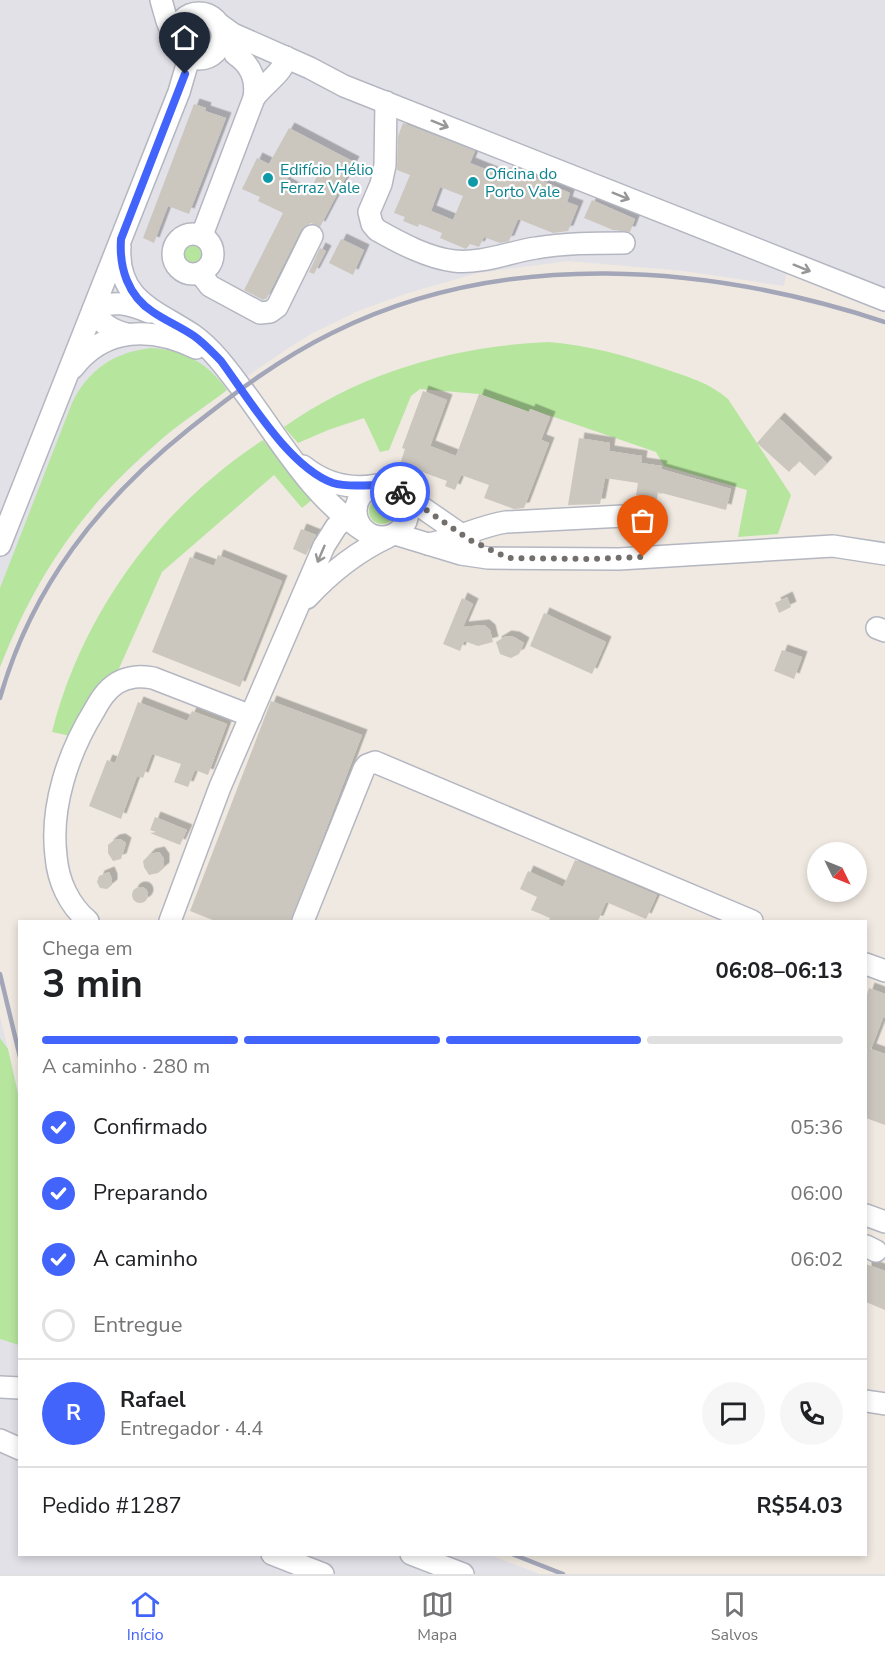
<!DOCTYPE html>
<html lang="pt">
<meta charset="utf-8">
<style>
body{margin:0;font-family:"Nunito Sans",sans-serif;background:#f6f6f6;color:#202124;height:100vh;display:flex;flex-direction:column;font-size:22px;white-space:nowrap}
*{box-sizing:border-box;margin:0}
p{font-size:20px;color:#757577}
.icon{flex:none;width:33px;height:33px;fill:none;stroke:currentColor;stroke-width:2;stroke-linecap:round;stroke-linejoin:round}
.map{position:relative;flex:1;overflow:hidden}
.sheet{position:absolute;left:18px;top:920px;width:849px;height:636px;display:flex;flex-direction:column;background:#fff;border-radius:0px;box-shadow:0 3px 9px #0003}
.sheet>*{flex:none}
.needle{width:39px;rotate:133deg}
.controls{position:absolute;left:807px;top:842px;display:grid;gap:12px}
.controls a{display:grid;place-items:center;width:60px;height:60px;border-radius:50%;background:#fff;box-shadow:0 3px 9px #0003;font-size:30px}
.pin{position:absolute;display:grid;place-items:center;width:51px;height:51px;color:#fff;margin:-62px -26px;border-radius:50% 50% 50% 0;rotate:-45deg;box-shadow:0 0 6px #0007}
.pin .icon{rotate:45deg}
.courier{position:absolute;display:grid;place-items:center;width:60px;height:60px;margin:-30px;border:4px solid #4264fb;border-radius:50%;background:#fff;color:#222;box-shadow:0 2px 8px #0007}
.summary em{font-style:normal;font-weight:700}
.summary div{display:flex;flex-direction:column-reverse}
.summary{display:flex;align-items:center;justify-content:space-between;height:102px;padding:0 24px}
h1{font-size:39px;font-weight:700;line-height:45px}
.bar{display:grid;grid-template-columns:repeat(4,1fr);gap:9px 6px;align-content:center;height:72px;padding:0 24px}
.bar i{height:8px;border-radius:4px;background:#e0e0e0}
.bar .on{background:#4264fb}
.bar p{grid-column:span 4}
.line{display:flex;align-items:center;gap:15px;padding:0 24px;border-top:2px solid #e0e0e0}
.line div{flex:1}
.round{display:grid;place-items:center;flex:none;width:63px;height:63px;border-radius:32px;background:#f6f6f6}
ol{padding:0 24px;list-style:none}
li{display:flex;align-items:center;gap:18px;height:66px}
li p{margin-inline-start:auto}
li .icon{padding:6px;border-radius:50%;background:#4264fb;color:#fff;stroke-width:4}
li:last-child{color:#757577}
li i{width:33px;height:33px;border:3px solid #e0e0e0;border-radius:50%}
.menu{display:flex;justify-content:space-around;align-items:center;height:84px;border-top:2px solid #e0e0e0;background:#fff;font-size:16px;color:#757577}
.menu a{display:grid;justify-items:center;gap:3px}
.menu .on{color:#4264fb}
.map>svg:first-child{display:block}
.industrial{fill:#e3e1e8}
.green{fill:#b6e59e}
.building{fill:#cbc7bf;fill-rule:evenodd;filter:url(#shadow)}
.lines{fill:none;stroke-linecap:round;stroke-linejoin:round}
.minor-casing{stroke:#b4b7c1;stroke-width:24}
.minor{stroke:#fff;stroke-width:21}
.rail{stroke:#a3a6b8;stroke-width:4.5}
.oneway{stroke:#969696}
.done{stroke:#726f6d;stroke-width:6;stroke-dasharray:0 10.8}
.route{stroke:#4264fb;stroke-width:8}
.culture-dot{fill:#0f9aa8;stroke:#fff;stroke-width:2}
.labels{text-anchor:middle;stroke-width:4.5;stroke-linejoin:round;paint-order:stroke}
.culture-label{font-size:16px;fill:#0d838f;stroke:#fff;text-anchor:start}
</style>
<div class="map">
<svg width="885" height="1574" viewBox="0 0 885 1574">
<defs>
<filter id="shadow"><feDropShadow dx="5.5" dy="-5.5" stdDeviation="0" flood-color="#0004"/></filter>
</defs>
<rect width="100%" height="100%" fill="#efe9e1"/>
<!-- industrial -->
<g class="industrial">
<path d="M0 0H885V313L786 274 784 286 684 271 568 261 478 273 408 293 358 311 311 334 287 349 227 390 166 435 111 486 79 522 43 575 21 617 0 667Z"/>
<path d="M0 1016 20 1099V1554H488L539 1574H0Z"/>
</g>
<!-- green -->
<g class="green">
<circle cx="199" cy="36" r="10"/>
<circle cx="194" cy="253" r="15"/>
<path d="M548 342C589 345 627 356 665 369 688 377 710 383 728 399L791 495 778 534 738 537 747 490 664 466 656 452 531 409 529 412 479 394 420 389 411 396 389 450 380 452 364 418 328 430 298 443 284 427C361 372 455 346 548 342Z"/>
<path d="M151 348C184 350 208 363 227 390 206 406 184 420 164 437 85 504 38 571 0 667V588L72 403C88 370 114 352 151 348Z"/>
<path d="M263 440 313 499 302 508 274 475 162 572 117 673 71 736 52 732C82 613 160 507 263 440Z"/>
<circle cx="382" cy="511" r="13"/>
<path d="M0 1038 8 1049 19 1099V1345L0 1339Z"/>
</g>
<!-- building -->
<g class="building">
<path d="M194 104 206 108 205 111 226 118 189 214 168 206 154 243 143 238Z"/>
<path d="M403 123 475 151 470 163 505 177 510 167 570 193 567 202 578 206 568 231 553 233 518 219 509 241 500 243 484 237 479 247 470 244 466 249 440 238 442 233 419 224 418 227 403 221 405 217 394 213 410 175 397 170 398 136ZM440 187 463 196 453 220 431 211Z"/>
<path d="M289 128 354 162 320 227 311 223 301 230 267 298 263 300 244 290 283 213 258 201 260 197 242 189 257 158 269 164ZM297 161 319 173 307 195 285 183Z"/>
<path d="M592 200 635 219 630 232 613 230 584 218Z"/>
<path d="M341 239 364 250 353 275 329 263Z"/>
<path d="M320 248 326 251 314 274 309 272Z"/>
<path d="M423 391 447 400 430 446 456 456 479 394 529 412 530 409 550 417 541 440 549 443 524 508 514 509 484 498 489 485 461 475 455 490 445 486 447 481 400 464 405 449 402 448Z"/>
<path d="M779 418 827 463 815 476 799 461 789 472 757 443Z"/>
<path d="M579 438 610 443 609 451 642 456 641 463 662 466 661 469 731 489 726 510 658 492 657 499 636 495 638 483 605 478 600 504 568 505Z"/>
<path d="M301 529 316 535 306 555 293 549Z"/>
<path d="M218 555 282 581 240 687 152 652 190 557 214 566Z"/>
<path d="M787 597 791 607 779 613 775 603Z"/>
<path d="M462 598 473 604 463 627 484 625 490 630 493 642 478 646 464 641 460 651 443 644Z"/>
<path d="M544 613 606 642 592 674 530 646Z"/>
<path d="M506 636 514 637 524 643 519 654 511 658 500 654 496 642Z"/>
<path d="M782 650 802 657 794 679 774 671Z"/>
<path d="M271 701 362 735 291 921H215L190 911Z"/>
<path d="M138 702 187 721 192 711 227 724 208 775 195 770 188 787 174 782 181 764 152 754 143 778 137 776 121 819 89 806 107 760 115 763Z"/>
<path d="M155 817 187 830 180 845 150 833 156 832 150 830Z"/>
<path d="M120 839 126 843 121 859 113 861 108 853V845L114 840Z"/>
<path d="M159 852 164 859V868L158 873 149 875 144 867 143 861 150 854Z"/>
<path d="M575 860 657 895 646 919 606 902 598 921H549L550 918 531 910 537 897 520 889 528 871 563 887Z"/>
<path d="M109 872 112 879V885L107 889 100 888 97 882 99 876Z"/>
<circle cx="140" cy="895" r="8"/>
<path d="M869 988 885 994V1018H883L871 1049 885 1054V1125L866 1118V998Z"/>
<path d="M866 1264 885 1271V1310L866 1302Z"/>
</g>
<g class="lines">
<!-- minor casing -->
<g class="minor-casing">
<g id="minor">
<path d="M161 0 167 21 176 42"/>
<circle cx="199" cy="36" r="23"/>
<path d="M219 24 233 34 310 68 344 86 885 300"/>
<path d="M254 98C262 86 286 70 286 57"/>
<path d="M386 102 385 165 381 184 369 212 372 224 377 230C400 243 428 258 454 261 482 264 509 252 536 248 565 243 594 243 624 243"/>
<circle cx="193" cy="254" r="20"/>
<path d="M202 235 254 98C257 79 251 65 235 54"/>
<path d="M120 246C116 301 158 311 193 335 214 350 229 372 245 393 282 443 313 499 367 533"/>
<path d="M200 273 210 286 260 313 270 312 277 307 312 236"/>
<path d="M127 334C112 331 101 324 93 310 113 299 129 304 149 312"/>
<path d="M73 368C105 326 152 327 196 348"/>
<path d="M303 466C324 483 350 490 377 485"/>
<circle cx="382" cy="511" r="26"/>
<path d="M401 493 469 540"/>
<path d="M395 534 461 554 488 558 619 559 833 546 885 554"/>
<path d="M428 544C455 540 479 526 506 522L643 515"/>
<path d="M0 545 179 92 189 58"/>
<path d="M307 598C331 572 356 552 388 537"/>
<path d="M877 628 885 631"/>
<path d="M88 921C69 905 58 881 56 856 50 807 68 753 94 711 100 700 106 690 117 683 129 676 140 676 153 678L251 716"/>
<path d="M170 921 220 787 324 546 336 527 356 508"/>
<path d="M303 921 364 769 367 765 375 762 752 921"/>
<path d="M866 964 885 971"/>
<path d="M866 1215 885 1222"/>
<path d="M866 1246 876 1251"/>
<path d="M0 1387 20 1388"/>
<path d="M866 1401 885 1404"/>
<path d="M0 1440 20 1449"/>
<path d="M272 1554 323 1574"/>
<path d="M411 1554 463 1574"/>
</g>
</g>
<!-- minor -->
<use href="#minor" class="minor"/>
<!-- rail -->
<g class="rail">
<path d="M0 698C32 586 99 501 189 429 234 393 281 358 332 333 504 247 708 264 885 322"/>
<path d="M0 974 20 1057"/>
<path d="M512 1554 563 1574"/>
</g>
</g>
<!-- one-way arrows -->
<defs><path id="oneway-shaft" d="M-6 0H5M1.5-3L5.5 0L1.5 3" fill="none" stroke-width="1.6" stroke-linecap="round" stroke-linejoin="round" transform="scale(1.5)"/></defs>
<g class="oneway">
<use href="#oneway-shaft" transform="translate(440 124) rotate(22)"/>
<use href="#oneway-shaft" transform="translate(621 196) rotate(22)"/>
<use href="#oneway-shaft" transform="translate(802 268) rotate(22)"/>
<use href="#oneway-shaft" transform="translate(321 554) rotate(113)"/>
</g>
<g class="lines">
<!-- done -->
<path class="done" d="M400 492 470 540 508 558 587 559 643 557"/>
<!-- route -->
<path class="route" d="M185 74 121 239C119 268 128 296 153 312 166 321 181 327 194 336 204 343 212 352 221 361 249 399 289 467 333 483 356 490 382 479 400 492"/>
</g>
<!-- markers -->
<g class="culture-dot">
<circle cx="268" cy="178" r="6"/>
<circle cx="473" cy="182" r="6"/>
</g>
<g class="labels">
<!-- culture labels -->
<g class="culture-label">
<text x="280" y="175">Edifício Hélio<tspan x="280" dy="18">Ferraz Vale</tspan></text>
<text x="485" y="179">Oficina do<tspan x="485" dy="18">Porto Vale</tspan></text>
</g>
</g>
</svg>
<div class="controls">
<a><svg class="needle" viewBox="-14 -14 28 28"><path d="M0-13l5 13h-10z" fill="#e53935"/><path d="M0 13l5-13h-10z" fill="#757577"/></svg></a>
</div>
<div class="pin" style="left:643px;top:557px;background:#ea580c"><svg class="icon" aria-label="bag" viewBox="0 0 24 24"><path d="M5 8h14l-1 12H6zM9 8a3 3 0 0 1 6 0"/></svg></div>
<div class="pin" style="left:185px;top:74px;background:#1f2937"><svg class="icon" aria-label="home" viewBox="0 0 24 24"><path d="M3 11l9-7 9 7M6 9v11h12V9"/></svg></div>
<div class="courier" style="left:400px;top:492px"><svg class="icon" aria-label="bike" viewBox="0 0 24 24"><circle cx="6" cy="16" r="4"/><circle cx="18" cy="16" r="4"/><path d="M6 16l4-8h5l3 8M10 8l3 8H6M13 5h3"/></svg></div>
<section class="sheet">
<div class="summary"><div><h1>3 min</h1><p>Chega em</p></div><em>06:08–06:13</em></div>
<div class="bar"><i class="on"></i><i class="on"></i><i class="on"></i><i></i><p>A caminho · 280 m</p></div>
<ol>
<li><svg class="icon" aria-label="check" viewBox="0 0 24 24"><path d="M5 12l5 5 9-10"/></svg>Confirmado<p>05:36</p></li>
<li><svg class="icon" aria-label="check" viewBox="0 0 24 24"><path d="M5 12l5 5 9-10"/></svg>Preparando<p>06:00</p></li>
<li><svg class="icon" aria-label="check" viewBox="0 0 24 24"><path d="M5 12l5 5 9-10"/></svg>A caminho<p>06:02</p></li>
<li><i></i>Entregue</li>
</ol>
<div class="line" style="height:108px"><b class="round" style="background:#4264fb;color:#fff">R</b><div><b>Rafael</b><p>Entregador · 4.4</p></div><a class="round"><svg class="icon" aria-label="chat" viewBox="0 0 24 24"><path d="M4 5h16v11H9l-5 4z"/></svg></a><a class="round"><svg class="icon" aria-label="phone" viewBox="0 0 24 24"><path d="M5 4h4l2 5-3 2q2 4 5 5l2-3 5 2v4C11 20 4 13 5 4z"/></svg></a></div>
<div class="line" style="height:78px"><div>Pedido #1287</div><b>R$54.03</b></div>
</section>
</div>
<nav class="menu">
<a class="on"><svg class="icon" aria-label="home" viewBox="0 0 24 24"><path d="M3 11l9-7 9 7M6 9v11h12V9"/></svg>Início</a>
<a><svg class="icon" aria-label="map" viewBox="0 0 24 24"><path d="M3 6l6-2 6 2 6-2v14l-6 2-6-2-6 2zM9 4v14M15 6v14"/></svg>Mapa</a>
<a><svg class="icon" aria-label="saved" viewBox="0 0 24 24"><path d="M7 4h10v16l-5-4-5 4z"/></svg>Salvos</a>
</nav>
